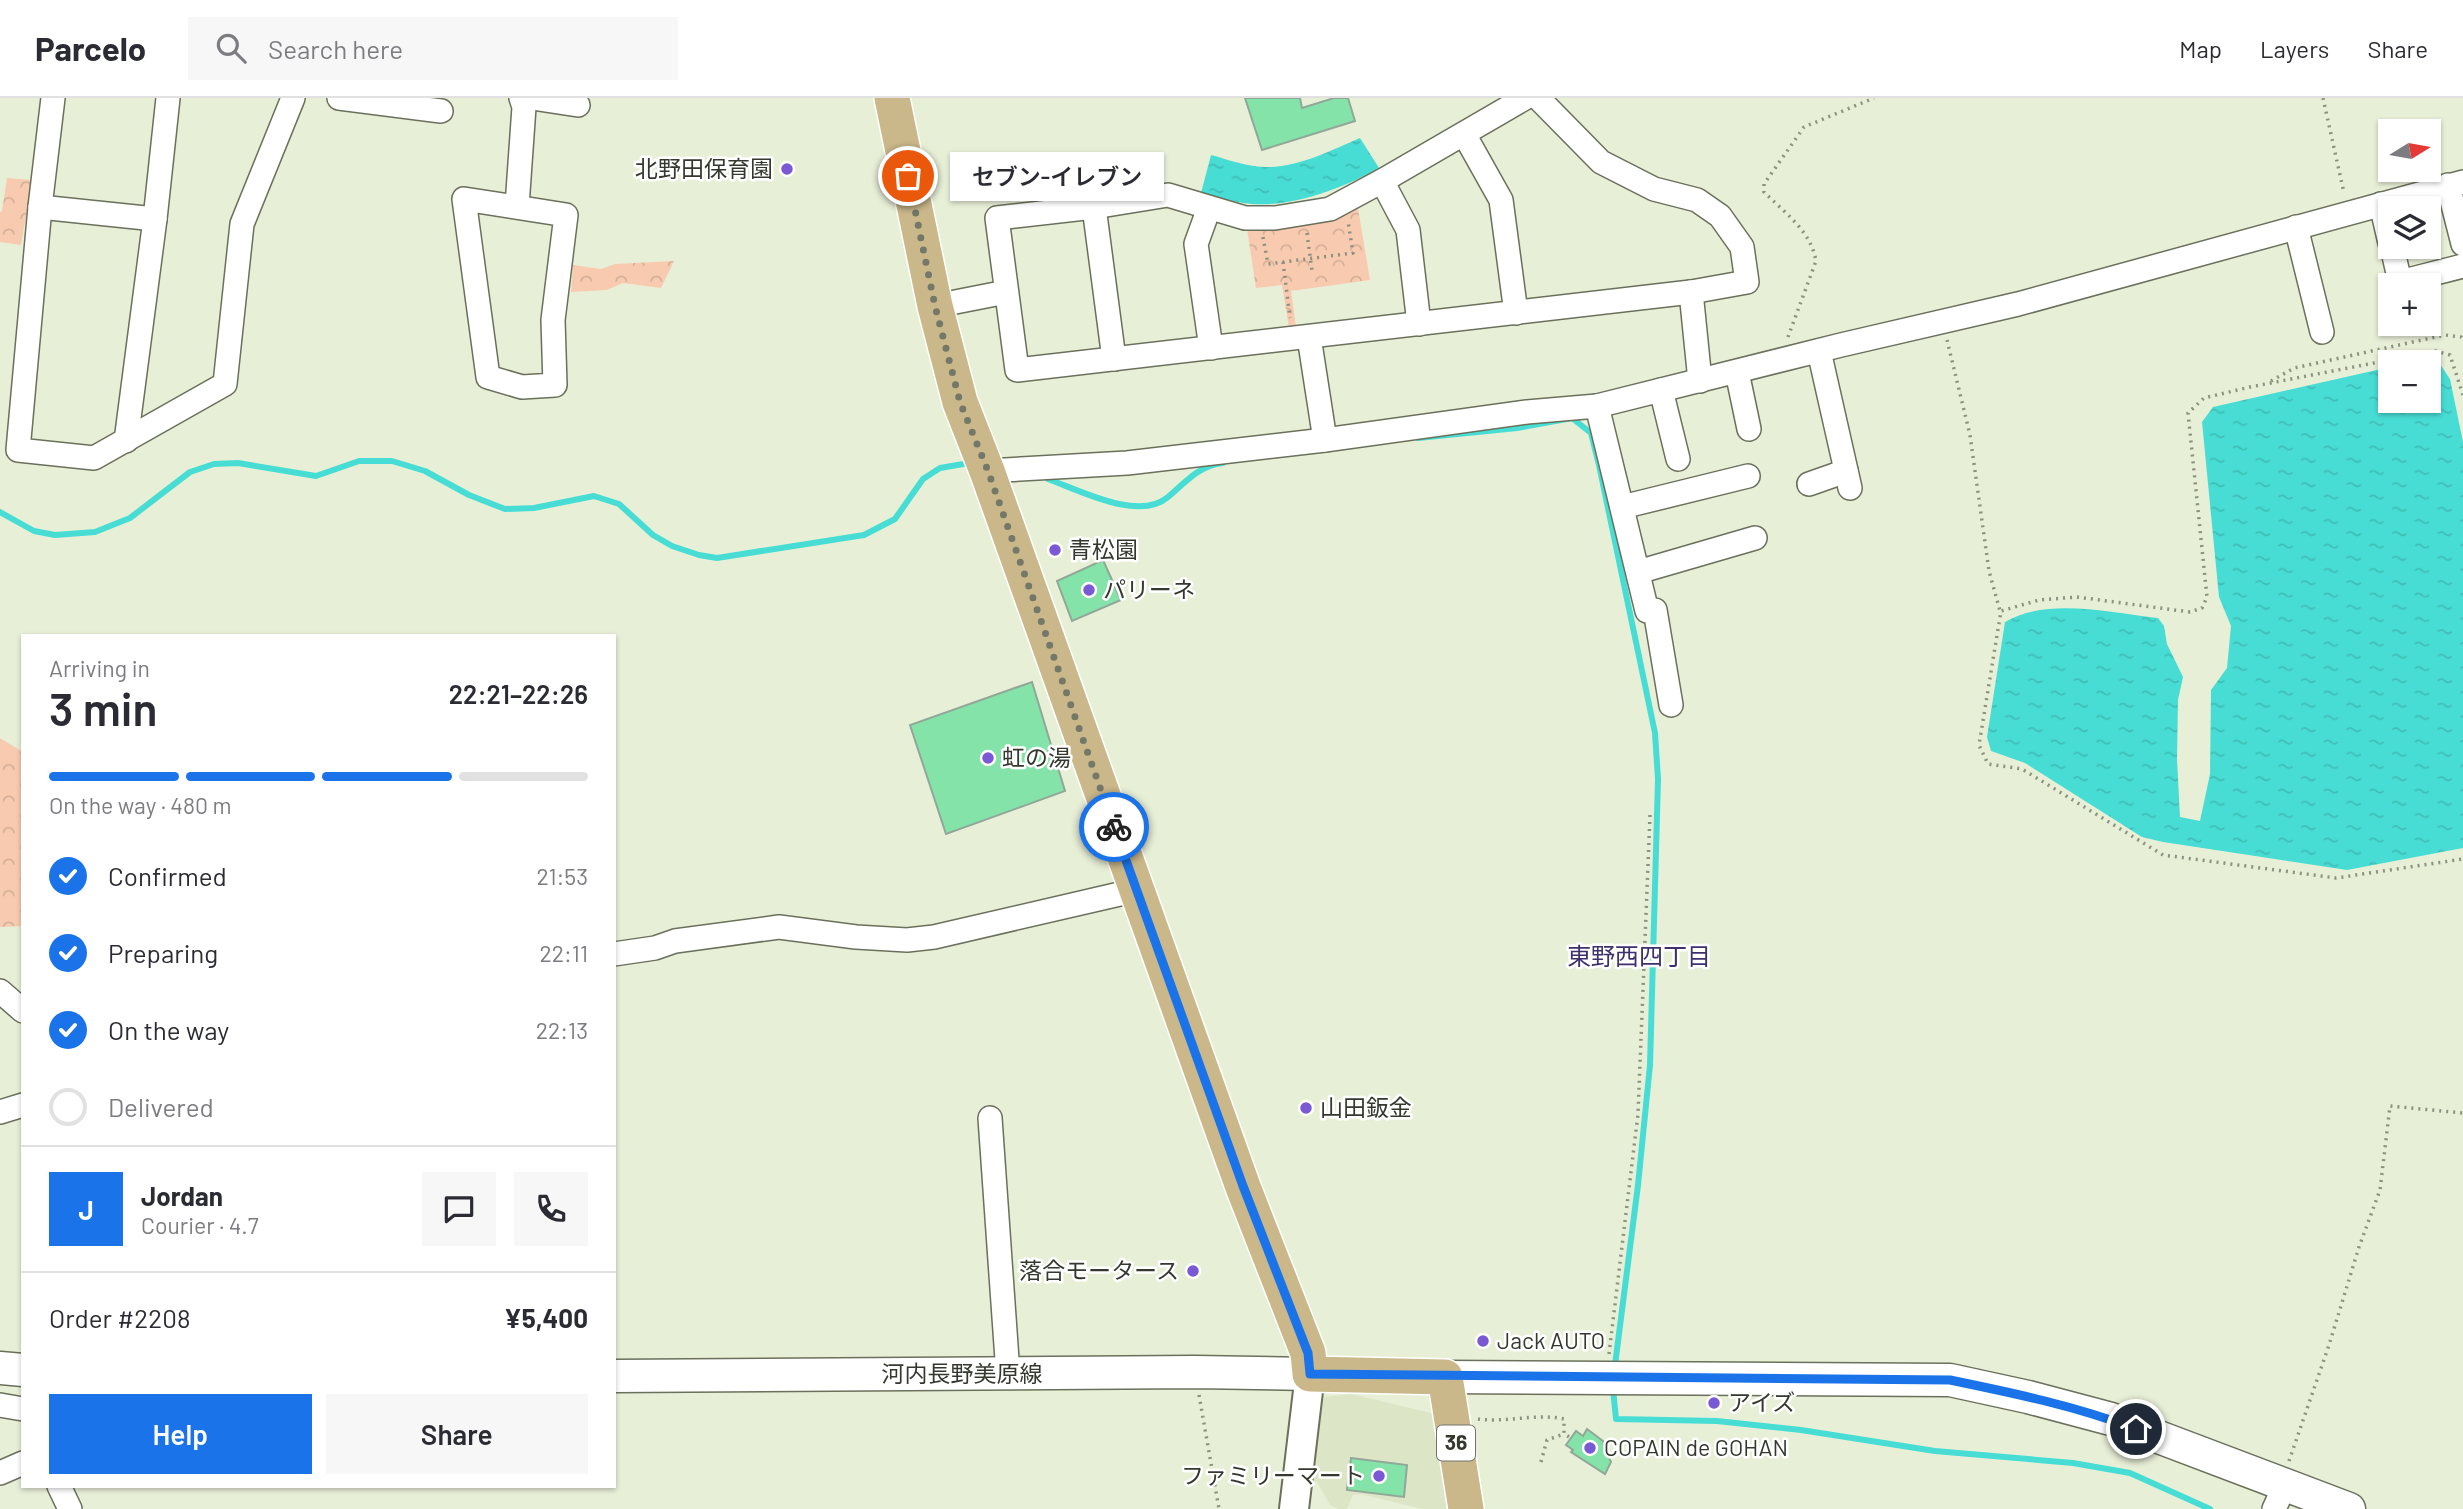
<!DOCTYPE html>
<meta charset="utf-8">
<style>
body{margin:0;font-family:Barlow,"Noto Sans JP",sans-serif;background:#f7f7f7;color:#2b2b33;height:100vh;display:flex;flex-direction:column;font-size:26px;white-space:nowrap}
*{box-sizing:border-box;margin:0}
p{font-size:23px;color:#7c7c81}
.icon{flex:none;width:38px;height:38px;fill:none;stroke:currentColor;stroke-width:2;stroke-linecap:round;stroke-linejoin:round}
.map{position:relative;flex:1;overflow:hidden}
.details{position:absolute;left:21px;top:536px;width:595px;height:854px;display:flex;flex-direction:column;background:#fff;border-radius:0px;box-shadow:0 2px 5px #0004}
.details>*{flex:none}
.needle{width:46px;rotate:79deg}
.controls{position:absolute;left:2378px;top:21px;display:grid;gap:14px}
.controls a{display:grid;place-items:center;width:63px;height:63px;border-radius:0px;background:#fff;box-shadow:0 2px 5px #0004;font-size:35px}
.pin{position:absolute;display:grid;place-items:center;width:60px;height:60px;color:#fff;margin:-30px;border:4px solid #fff;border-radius:50%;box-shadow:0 2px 7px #0007}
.courier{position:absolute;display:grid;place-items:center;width:70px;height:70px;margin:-35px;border:5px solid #1a73e8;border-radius:50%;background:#fff;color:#222;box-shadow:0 2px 9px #0007}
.bubble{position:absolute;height:49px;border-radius:0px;background:#fff;box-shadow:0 2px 5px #0004;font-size:23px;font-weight:600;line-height:49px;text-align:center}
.headline em{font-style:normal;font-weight:600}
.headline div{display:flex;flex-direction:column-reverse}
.headline{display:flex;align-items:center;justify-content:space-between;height:119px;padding:0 28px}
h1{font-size:46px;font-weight:600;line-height:52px}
.bar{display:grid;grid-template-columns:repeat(4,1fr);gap:10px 7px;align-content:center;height:84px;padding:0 28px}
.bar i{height:9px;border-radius:5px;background:#e1e1e2}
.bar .on{background:#1a73e8}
.bar p{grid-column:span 4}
.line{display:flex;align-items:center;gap:18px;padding:0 28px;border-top:2px solid #e1e1e2}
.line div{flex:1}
.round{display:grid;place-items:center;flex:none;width:74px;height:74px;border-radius:0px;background:#f7f7f7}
ol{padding:0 28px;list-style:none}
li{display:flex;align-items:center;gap:21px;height:77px}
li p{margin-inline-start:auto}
li .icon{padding:7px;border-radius:50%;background:#1a73e8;color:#fff;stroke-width:4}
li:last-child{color:#7c7c81}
li i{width:38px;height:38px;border:4px solid #e1e1e2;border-radius:50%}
.cta{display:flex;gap:14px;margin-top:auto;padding:14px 28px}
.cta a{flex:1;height:80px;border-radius:0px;background:#1a73e8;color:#fff;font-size:28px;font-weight:600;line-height:80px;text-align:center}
.cta a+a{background:#f7f7f7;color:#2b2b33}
header{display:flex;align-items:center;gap:42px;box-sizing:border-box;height:98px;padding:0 35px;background:#fff;border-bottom:2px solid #e1e1e2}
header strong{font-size:33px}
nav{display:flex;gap:38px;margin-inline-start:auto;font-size:24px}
.search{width:490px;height:63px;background:#f7f7f7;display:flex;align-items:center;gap:18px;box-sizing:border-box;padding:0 24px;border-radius:0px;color:#7c7c81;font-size:26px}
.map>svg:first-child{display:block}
.built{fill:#dce6c6}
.park{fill:url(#park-crowns)}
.water{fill:url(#water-ripples)}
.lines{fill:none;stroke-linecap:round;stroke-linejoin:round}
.stream{stroke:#47ddd4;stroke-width:6}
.building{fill:#84e3a8;stroke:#91a798;stroke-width:2}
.minor-casing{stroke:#6a705b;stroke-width:26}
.tertiary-casing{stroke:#6a705b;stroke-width:32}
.secondary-casing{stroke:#6a705b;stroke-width:35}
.primary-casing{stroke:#fff;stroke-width:38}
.path{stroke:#8c9180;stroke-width:3.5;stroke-dasharray:2 5;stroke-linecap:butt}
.minor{stroke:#fff;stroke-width:23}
.tertiary{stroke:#fff;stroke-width:28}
.secondary{stroke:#fff;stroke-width:32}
.primary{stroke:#cab88a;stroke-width:35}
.done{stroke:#747869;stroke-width:7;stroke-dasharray:0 12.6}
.route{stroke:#1a73e8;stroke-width:9}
.poi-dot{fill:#7959d4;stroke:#fff;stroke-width:2.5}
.labels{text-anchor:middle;stroke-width:5;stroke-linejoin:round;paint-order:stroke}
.shield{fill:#fff;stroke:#72746d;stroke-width:2}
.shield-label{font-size:21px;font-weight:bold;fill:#35382e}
.poi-label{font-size:23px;fill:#35382e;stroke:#fff;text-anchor:start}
.street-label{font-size:23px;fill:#35382e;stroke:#fff}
.neighbourhood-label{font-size:24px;fill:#3e306c;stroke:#fff}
</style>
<header>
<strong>Parcelo</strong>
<div class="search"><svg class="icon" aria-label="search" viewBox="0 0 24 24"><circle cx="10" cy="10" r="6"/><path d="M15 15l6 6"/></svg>Search here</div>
<nav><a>Map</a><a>Layers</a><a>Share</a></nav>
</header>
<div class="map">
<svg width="2463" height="1411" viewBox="0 0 2463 1411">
<defs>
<pattern id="park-crowns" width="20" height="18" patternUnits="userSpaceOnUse" patternTransform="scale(1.75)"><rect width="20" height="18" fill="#f8cbb0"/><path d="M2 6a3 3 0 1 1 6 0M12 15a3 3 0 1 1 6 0" fill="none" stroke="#d5af98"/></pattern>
<pattern id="water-ripples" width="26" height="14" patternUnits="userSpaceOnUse" patternTransform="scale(1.75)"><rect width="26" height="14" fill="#47ddd4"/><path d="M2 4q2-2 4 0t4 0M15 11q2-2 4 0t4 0" fill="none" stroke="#3fbeb6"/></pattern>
</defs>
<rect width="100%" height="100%" fill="#e8efd7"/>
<!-- built -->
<path class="built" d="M1351 1296 1440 1317 1457 1411H1422L1361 1396 1353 1397 1347 1411H1338L1330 1407 1317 1384 1307 1381 1317 1300Z"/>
<!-- park -->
<g class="park">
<path d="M7 80 32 82 21 147 0 144V114L2 113Z"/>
<path d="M1358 110 1370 182 1291 193 1296 229 1289 230 1282 187 1256 190 1247 131C1285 132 1323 126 1358 110Z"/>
<path d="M674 163 661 190 623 185 607 192 571 194 573 167 601 171 615 166Z"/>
<path d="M0 640 23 654V828L0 829Z"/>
</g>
<!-- water -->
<g class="water">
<path d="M1360 40 1379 70C1343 91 1285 112 1243 105 1229 103 1215 98 1201 95L1211 57C1230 62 1250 70 1270 69 1301 68 1332 52 1360 40Z"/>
<path d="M2419 262 2438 263 2450 281 2463 344V750L2347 772 2163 744 2142 739 2025 665 1991 653 1987 639 2005 524C2047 499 2111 515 2158 520L2164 528 2167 546 2183 579 2178 602 2177 661 2180 719 2200 723 2210 676 2211 592 2227 570 2231 528 2219 499 2202 324 2213 309 2390 269V303H2429V264H2411Z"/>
</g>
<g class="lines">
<!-- stream -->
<g class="stream">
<path d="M1418 340 1517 330 1572 320 1591 335 1599 367 1655 635 1658 681 1650 967 1638 1087 1615 1267"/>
<path d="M1048 381C1079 392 1139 424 1168 399 1187 383 1198 368 1223 365"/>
<path d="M0 414 34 433 55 437 95 434 130 420 190 374 214 366 238 365 316 378 359 363H392L425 373 469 397 505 411 534 410 594 398 619 406 653 437 672 448 699 457 717 460 864 437 895 421 923 381 940 370 969 365"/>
<path d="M1613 1291 1616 1321 1717 1323 1801 1332 1935 1353 2073 1365 2130 1375 2210 1411"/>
</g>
</g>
<!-- building -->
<g class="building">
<path d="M1245 0H1300L1302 10 1334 0H1348L1355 23 1262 52Z"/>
<path d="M1103 462 1121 502 1072 523 1057 483Z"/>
<path d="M1032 584 1065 693 946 736 910 627Z"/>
<path d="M1587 1331 1603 1343 1605 1352 1611 1364 1605 1376 1571 1354 1573 1352 1566 1347 1576 1333 1583 1338Z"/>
<path d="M1351 1360 1407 1367 1404 1399 1347 1392Z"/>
</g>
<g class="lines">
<!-- minor casing -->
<g class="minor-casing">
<g id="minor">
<path d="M53 0 40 109 155 121 168 0"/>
<path d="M339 0 441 13"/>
<path d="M532 0 578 7"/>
<path d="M1525 0 1382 83 1330 111 1275 120H1245L1168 97 1094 109 997 120 1017 272 1691 194 1747 184 1742 149 1720 118 1697 102 1654 91 1601 64 1538 0"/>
<path d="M1464 36 1501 102 1516 215"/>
<path d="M1382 83 1408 132 1419 226"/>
<path d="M2448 87 2463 146"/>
<path d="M464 101 566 117 553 222 555 287 522 289 488 279Z"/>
<path d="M2381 106 2390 145"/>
<path d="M517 108 524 9 521 0"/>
<path d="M40 109 18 352 94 360 225 286 242 126 293 0"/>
<path d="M1094 109 1114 261"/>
<path d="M1209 110 1196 146 1211 250"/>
<path d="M2296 129 2322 234"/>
<path d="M2392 149 2400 184 2463 168"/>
<path d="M1691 194 1700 283"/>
<path d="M935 208 1006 194"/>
<path d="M1309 239 1325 342"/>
<path d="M1819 253 1850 390"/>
<path d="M1737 274 1749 331"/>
<path d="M1661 292 1678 361"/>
<path d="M1597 308 1647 513 1655 512 1671 607"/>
<path d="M126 343 155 121"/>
<path d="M987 373 1127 365 1325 342 1527 314 1597 308 1841 247 2018 206 2463 84"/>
<path d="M1809 386 1846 373"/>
<path d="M1622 409 1748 378"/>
<path d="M1638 474 1755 440"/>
<path d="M614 856 655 850 675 843 779 829 856 839 907 842 934 839 1137 792"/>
<path d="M0 893 23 913"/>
<path d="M0 1014 23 1007"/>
<path d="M990 1020 1008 1276"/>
<path d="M0 1307 23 1311"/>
<path d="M0 1375 23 1365"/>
<path d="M59 1388 70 1411"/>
<path d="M2274 1411 2285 1387"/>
</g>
</g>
<!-- tertiary casing -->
<g class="tertiary-casing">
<path id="tertiary" d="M1294 1411 1310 1276"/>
</g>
<!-- secondary casing -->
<g class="secondary-casing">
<g id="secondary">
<path d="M0 1270 23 1272"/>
<path d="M614 1278 1195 1274 1310 1276"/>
<path d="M1445 1279 1950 1282 2028 1299 2111 1321 2349 1411"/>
</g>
</g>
<!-- primary casing -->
<g class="primary-casing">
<path id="primary" d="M892 0 935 208 960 304 987 373 1243 1089 1308 1255 1310 1276 1445 1279 1466 1411"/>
</g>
<!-- path -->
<g class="path">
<path d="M2323 0 2344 95"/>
<path d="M1307 135 1312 173"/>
<path d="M1263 139 1268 166 1353 155 1348 123"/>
<path d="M1283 164 1290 220"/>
<path d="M1788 239 1816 163C1811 133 1784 114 1764 94V86L1804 29 1874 0"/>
<path d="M1947 242 1970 337 1989 473 2000 513"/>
<path d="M2271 283 2294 270 2445 237 2461 239 2463 242"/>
<path d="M2463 297 2450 257 2436 253 2250 289 2204 300 2188 315 2207 499 2202 510 2190 514 2077 499 2039 502 2001 513 1979 647 1988 666 2022 671 2163 757 2336 780 2463 761"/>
<path d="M1609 1256 1638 1016 1650 717"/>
<path d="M1199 1297 1219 1411"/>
<path d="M1478 1321C1506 1325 1535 1315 1564 1321V1336L1571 1340"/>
<path d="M2289 1363 2329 1247 2359 1149 2380 1092 2390 1008 2463 1015"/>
<path d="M1541 1364 1547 1342 1564 1336"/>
</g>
<!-- minor -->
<use href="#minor" class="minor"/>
<!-- tertiary -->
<use href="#tertiary" class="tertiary"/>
<!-- secondary -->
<use href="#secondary" class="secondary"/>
<!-- primary -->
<use href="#primary" class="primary"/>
</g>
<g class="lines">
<!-- done -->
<path class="done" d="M908 78 935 208 960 304 988 373 1114 729"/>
<!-- route -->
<path class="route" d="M1114 729 1243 1088 1308 1255 1310 1276 1950 1282C2013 1295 2076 1308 2136 1331"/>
</g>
<!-- markers -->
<g class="poi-dot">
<circle cx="787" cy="71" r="7"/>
<circle cx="1055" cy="452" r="7"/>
<circle cx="1089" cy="492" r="7"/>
<circle cx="988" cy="660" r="7"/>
<circle cx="1306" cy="1010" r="7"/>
<circle cx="1193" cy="1173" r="7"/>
<circle cx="1483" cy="1243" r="7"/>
<circle cx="1714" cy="1305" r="7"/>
<circle cx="1590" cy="1350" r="7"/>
<circle cx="1379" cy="1378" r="7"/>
</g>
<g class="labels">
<!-- shield labels -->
<rect class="shield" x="1437" y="1327.5" width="38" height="35" rx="5"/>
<g class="shield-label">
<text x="1456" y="1352">36</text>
</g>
<!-- poi labels -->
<g class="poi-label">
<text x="773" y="79" text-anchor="end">北野田保育園</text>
<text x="1069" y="460">青松園</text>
<text x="1103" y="500">パリーネ</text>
<text x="1002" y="668">虹の湯</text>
<text x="1320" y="1018">山田鈑金</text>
<text x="1179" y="1181" text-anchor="end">落合モータース</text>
<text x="1497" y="1251">Jack AUTO</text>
<text x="1728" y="1313">アイズ</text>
<text x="1604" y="1358">COPAIN de GOHAN</text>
<text x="1365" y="1386" text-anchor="end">ファミリーマート</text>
</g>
<!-- street labels -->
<g class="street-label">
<text x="962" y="1284">河内長野美原線</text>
</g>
<!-- neighbourhood labels -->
<g class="neighbourhood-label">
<text x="1639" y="867">東野西四丁目</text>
</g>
</g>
</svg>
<div class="controls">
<a><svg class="needle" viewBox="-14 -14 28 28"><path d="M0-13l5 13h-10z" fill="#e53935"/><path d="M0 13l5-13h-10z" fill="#7c7c81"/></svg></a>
<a><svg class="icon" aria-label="layers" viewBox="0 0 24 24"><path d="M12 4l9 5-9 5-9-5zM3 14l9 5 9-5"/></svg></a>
<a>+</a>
<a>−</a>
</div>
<div class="pin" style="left:908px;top:78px;background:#ea580c"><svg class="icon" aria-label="bag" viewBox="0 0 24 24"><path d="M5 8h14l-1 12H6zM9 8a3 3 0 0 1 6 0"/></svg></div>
<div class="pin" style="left:2136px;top:1331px;background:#1f2937"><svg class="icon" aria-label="home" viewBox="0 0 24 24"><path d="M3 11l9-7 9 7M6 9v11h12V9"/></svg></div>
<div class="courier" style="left:1114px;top:729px"><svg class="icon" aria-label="bike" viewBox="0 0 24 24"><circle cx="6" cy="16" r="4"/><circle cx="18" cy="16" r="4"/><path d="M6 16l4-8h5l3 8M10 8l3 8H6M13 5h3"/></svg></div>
<div class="bubble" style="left:950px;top:54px;width:214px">セブン-イレブン</div>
<section class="details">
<div class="headline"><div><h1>3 min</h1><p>Arriving in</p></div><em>22:21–22:26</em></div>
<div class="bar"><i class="on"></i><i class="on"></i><i class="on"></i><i></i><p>On the way · 480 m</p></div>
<ol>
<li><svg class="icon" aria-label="check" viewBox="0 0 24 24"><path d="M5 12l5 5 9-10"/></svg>Confirmed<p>21:53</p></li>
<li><svg class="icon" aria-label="check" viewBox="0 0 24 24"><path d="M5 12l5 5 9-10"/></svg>Preparing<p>22:11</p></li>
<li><svg class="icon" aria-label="check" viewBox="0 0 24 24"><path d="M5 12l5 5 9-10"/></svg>On the way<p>22:13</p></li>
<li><i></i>Delivered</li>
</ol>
<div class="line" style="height:126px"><b class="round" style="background:#1a73e8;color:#fff">J</b><div><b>Jordan</b><p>Courier · 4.7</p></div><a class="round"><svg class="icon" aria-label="chat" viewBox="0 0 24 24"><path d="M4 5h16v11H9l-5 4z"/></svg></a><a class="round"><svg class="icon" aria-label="phone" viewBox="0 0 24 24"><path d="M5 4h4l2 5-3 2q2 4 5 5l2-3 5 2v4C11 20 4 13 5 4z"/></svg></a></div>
<div class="line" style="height:91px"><div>Order #2208</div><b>¥5,400</b></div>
<div class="cta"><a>Help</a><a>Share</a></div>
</section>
</div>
